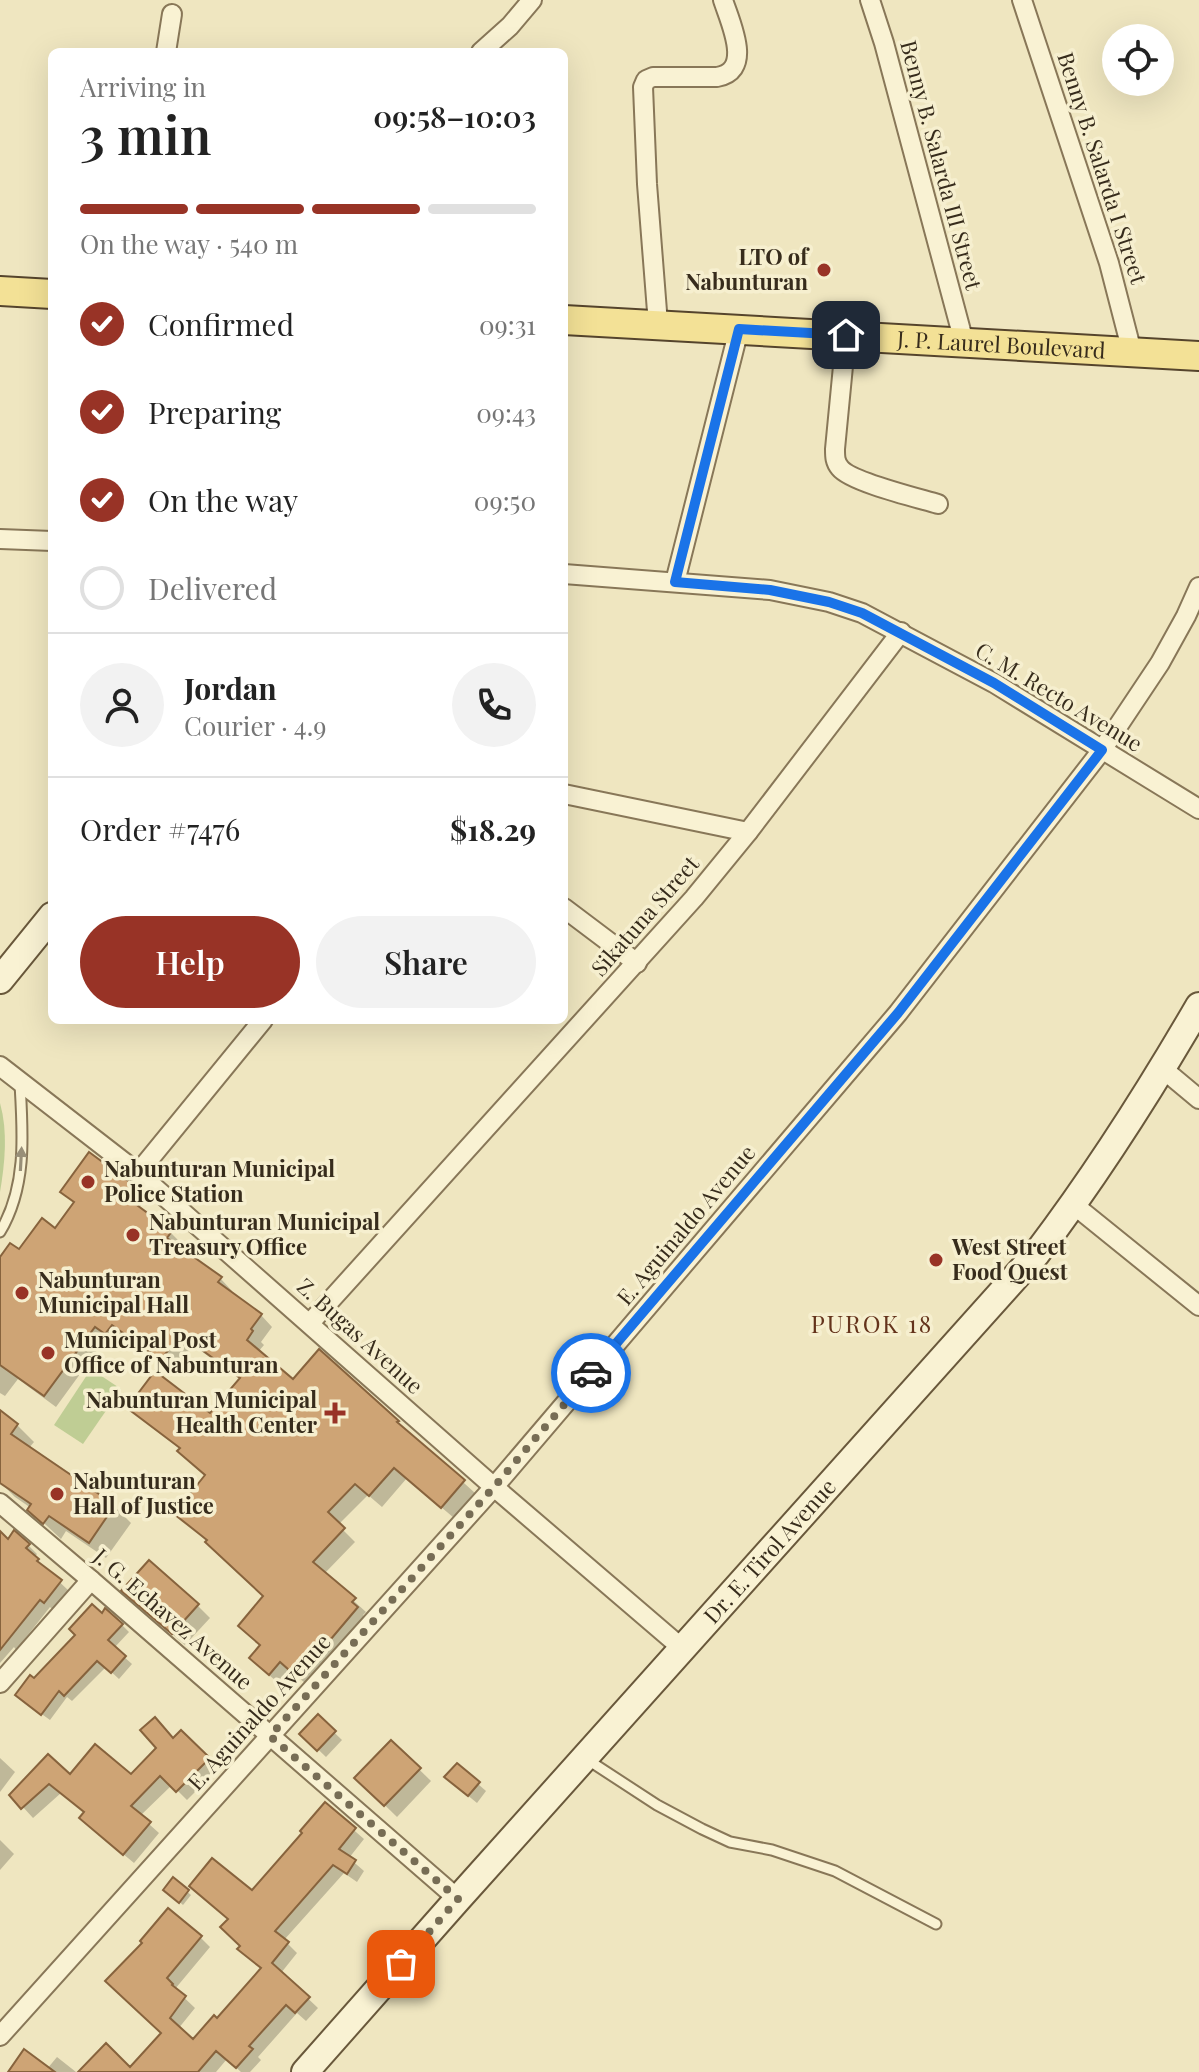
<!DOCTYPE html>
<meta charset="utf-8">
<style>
body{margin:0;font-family:"Playfair Display",serif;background:#f2f2f2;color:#222;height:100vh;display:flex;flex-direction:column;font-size:30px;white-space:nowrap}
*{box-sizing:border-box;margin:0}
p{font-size:26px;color:#767676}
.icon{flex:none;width:44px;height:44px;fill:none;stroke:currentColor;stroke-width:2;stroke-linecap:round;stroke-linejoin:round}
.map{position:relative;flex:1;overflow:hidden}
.panel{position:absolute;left:48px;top:48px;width:520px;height:976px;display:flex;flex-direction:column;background:#fff;border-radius:12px;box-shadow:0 8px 32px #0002}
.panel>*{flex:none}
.tools{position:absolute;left:1102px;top:24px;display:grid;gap:16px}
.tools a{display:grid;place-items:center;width:72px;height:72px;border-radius:50%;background:#fff;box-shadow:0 8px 32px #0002;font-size:40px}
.pin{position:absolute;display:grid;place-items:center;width:68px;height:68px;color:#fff;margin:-34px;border-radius:16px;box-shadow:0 4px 12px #0006}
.courier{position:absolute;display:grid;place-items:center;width:80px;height:80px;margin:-40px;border:6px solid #1a73e8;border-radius:50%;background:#fff;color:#222;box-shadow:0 2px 10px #0007}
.headline em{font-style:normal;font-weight:600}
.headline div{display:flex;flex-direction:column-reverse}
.headline{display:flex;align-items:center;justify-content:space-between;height:136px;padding:0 32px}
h1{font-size:52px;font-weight:600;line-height:60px}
.bar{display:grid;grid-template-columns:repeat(4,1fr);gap:12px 8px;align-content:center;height:96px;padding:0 32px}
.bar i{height:10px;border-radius:6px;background:#e0e0e0}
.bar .on{background:#983326}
.bar p{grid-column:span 4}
.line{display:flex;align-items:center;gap:20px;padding:0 32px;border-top:2px solid #e0e0e0}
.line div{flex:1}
.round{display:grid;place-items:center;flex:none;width:84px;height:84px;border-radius:42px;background:#f2f2f2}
ol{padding:0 32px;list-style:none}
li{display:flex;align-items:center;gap:24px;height:88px}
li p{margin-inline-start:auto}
li .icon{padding:8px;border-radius:50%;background:#983326;color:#fff;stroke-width:4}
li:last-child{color:#767676}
li i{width:44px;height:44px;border:4px solid #e0e0e0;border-radius:50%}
.button{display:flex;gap:16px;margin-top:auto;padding:16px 32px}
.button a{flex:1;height:92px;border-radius:48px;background:#983326;color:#fff;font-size:32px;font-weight:600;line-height:92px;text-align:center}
.button a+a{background:#f2f2f2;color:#222}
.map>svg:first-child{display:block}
.green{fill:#bfcd94}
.shadow{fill:#0003}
.building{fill:#cea475;stroke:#87633d;stroke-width:2}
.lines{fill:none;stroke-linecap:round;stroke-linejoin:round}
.lane-casing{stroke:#887758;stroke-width:13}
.street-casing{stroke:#887758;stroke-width:22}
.secondary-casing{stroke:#69583b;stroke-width:30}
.primary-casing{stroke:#55442c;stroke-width:32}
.lane{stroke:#f9f2d3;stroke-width:9}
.street{stroke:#f9f2d3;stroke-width:18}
.secondary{stroke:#f9f2d3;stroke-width:26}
.primary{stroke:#f3e196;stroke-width:28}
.oneway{fill:#988f78}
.done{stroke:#776d55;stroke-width:8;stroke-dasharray:0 14.4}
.route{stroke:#1a73e8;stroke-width:10}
.poi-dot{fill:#983326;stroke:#f6efcf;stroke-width:3}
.labels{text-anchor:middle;stroke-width:7;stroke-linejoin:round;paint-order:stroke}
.street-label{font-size:22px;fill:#372c1c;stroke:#f6efcf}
.poi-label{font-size:22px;font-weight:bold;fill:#372c1c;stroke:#f6efcf;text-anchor:start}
.neighbourhood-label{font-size:24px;letter-spacing:2px;fill:#64331b;stroke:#f6efcf}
</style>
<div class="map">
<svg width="1199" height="2072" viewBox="0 0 1199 2072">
<rect width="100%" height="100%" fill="#efe6c0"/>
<!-- green -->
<g class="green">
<path d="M0 1103C8 1131 5 1163 0 1192Z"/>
<path d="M91 1369 121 1389 83 1444 54 1425Z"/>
</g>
<!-- shadow -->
<g class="shadow">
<path d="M133 1188 145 1200 138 1209 171 1233 183 1245 179 1249 221 1279 232 1291 230 1294 261 1315 272 1327 261 1342 264 1345 258 1352 293 1382 319 1352 475 1493 454 1518 407 1478 382 1507 368 1495 338 1525 355 1542 324 1574 366 1612 363 1615 368 1620 311 1688 293 1673 282 1686 263 1670 262 1646 266 1596 177 1514 207 1476 181 1450 141 1419 130 1408 210 1416 241 1380 193 1345 174 1370 125 1335 118 1345 107 1337 56 1407 18 1379 5 1396 0 1393V1260L20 1252 56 1230 75 1204 62 1192Z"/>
<path d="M0 1413 17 1425 34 1442 28 1449 114 1506 131 1523 106 1558 66 1531 61 1539 30 1510 31 1508 15 1497 0 1482Z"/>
<path d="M0 1534 8 1542 28 1545 37 1554 34 1558 69 1591 54 1611 50 1607 16 1650 14 1647 0 1663Z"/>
<path d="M136 1603 197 1605 210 1618 185 1645Z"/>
<path d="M102 1616 122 1625 129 1632 114 1648 132 1664 119 1679 106 1667 72 1701 67 1697 50 1720 25 1702 34 1680Z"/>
<path d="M318 1717 342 1740 326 1757 302 1734Z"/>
<path d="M181 1732 218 1769 187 1800 172 1785 140 1816 159 1833 134 1863 92 1828 86 1813 61 1793 33 1818 12 1795 70 1777H131Z"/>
<path d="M391 1742 431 1781 397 1817 357 1778Z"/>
<path d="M0 1758 15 1772 0 1792Z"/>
<path d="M478 1784 486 1791 477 1803 455 1785Z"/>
<path d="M325 1805 364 1839 349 1858 364 1871 357 1882 344 1873 284 1940 297 1953 281 1973 318 2008 306 2021 297 2013 258 2057 261 2060 250 2072H241L227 2059 216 2072H103L131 2070 164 2033 117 1990 200 1937 210 1947 175 1989 195 2008 178 2029 193 2041 217 2021 262 1969 239 1949 252 1893 305 1833Z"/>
<path d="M0 1840 14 1854 0 1870Z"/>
<path d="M173 1880 191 1895 183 1905 165 1889Z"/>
<path d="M57 2057 76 2072H10L47 2069Z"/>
</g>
<!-- building -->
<g class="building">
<path d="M89 1152 135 1186 126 1197 172 1231 167 1238 222 1277 218 1282 262 1314 251 1329 253 1331 247 1340 293 1379 319 1349 399 1421 397 1422 465 1480 441 1508 394 1468 369 1496 355 1484 328 1512 345 1528 313 1562 356 1598 352 1602 358 1607 298 1678 280 1662 269 1675 249 1658 260 1645 238 1626 263 1596 205 1542 207 1540 174 1514 205 1475 177 1451 180 1448 127 1408 155 1371 210 1413 240 1378 180 1334 161 1360 112 1325 105 1334 95 1327 44 1396 0 1365V1257L10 1243 19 1249 42 1218 55 1228 74 1202 60 1192Z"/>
<path d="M0 1410 18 1424 11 1434 115 1505 89 1543 49 1516 43 1524 27 1510 31 1504 0 1483Z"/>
<path d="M14 1530 30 1544 26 1548 39 1559 37 1561 62 1580 44 1603 40 1600 0 1650V1531L8 1539Z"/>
<path d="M149 1560 199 1604 172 1634 121 1591Z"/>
<path d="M92 1604 102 1613 105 1608 123 1624 108 1640 126 1656 111 1673 97 1661 64 1696 59 1691 41 1715 15 1695 30 1675 34 1678 75 1635 69 1629Z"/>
<path d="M318 1714 336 1731 317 1751 299 1734Z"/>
<path d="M155 1717 173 1738 181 1730 210 1758 176 1792 160 1776 131 1806 151 1822 123 1855 79 1818 84 1812 49 1784 21 1809 9 1795 48 1754 70 1774 95 1744 131 1774 156 1748 140 1730Z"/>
<path d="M391 1740 421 1768 384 1806 354 1778Z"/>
<path d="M457 1763 480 1782 468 1796 444 1777Z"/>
<path d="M325 1802 356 1828 339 1849 356 1860 347 1874 333 1865 275 1931 289 1942 272 1963 310 1997 295 2013 286 2005 249 2046 253 2049 236 2068 216 2051 198 2072H78L106 2043 130 2067 161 2033 105 1981 142 1943 140 1941 168 1908 202 1936 167 1978 173 1984 172 1985 186 1996 170 2018 193 2039 214 2015 217 2018 261 1968 237 1949 240 1946 220 1927 228 1919 189 1886 212 1858 252 1890 302 1833 300 1831Z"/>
<path d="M173 1877 189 1890 179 1903 163 1890Z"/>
<path d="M24 2049 55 2072H8Z"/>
</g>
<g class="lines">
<!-- lane casing -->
<g class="lane-casing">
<g id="lane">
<path d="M0 1232C27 1187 23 1134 20 1084"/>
<path d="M588 1760 657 1805 702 1829 730 1842 772 1850 835 1871 936 1924"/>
</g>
</g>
<!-- street casing -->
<g class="street-casing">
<g id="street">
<path d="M870 0 884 43 964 342"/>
<path d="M1022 0 1109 263 1132 352"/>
<path d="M166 52 172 14"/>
<path d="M481 52 510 26 532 0"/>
<path d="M658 324 647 184 643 87 646 80 653 77H717C754 71 730 22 723 0"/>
<path d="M846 335 835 449C835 457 835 462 840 468 851 482 918 498 938 504"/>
<path d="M0 539 52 541"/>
<path d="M564 574 770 590 829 602 862 613 994 683 1199 809"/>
<path d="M675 582 739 329"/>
<path d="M564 794 748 832"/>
<path d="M564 908 637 963"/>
<path d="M0 1066 138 1173 494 1487 683 1649"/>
<path d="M1163 1069 1199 1099"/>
<path d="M138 1173 263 1020"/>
<path d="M1074 1205 1199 1306"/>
<path d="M310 1323 694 898 748 832 901 632"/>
<path d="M0 1503 91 1580 458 1899"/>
<path d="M0 1683 91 1580"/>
<path d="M0 2036 494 1487 898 1013 1102 750 1160 663 1186 616 1199 587"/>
</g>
</g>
<!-- secondary casing -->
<g class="secondary-casing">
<g id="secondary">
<path d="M0 980 52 916"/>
<path id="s1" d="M305 2072 458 1899 1037 1253C1097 1174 1149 1092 1199 1006"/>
</g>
</g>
<!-- primary casing -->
<g class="primary-casing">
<g id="primary">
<path d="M0 291 52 294"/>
<path id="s2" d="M564 320 1199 356"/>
</g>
</g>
<!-- lane -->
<use href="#lane" class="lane"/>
<!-- street -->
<use href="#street" class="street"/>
<!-- secondary -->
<use href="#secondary" class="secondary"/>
<!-- primary -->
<use href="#primary" class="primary"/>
</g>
<!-- one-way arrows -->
<defs><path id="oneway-solid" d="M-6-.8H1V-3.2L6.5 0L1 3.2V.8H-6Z" transform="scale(2)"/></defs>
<use class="oneway" href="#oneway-solid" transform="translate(21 1159) rotate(-87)"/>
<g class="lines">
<!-- done -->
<path class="done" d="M401 1964 458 1899 270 1736 494 1487 591 1373"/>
<!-- route -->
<path class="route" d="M591 1373 898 1013 1102 750 994 683 862 613 829 602 770 590 675 582 739 329 846 335"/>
</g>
<!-- markers -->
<g class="poi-dot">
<circle cx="824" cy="270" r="8"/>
<circle cx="88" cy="1182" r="8"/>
<circle cx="133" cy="1235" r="8"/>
<circle cx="936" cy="1260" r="8"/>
<circle cx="22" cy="1293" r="8"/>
<circle cx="48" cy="1353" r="8"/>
<path d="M331 1401h8v8h8v8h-8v8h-8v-8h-8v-8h8z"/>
<circle cx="57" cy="1494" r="8"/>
</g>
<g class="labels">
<!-- street labels -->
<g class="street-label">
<text transform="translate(941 165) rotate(75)" y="8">Benny B. Salarda III Street</text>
<text transform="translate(1102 168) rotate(72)" y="8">Benny B. Salarda I Street</text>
<text dy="8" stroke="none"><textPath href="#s2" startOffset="438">J. P. Laurel Boulevard</textPath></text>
<text transform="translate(1059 697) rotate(31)" y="8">C. M. Recto Avenue</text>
<text transform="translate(645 916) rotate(-49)" y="8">Sikatuna Street</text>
<text transform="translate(686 1225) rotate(-50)" y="8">E. Aguinaldo Avenue</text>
<text transform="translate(360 1336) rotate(42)" y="8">Z. Bugas Avenue</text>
<text dy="8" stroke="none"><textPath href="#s1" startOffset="698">Dr. E. Tirol Avenue</textPath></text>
<text transform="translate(173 1619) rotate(41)" y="8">J. G. Echavez Avenue</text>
<text transform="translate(259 1712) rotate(-48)" y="8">E. Aguinaldo Avenue</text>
</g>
<!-- poi labels -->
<g class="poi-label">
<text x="808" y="265" text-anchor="end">LTO of<tspan x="808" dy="25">Nabunturan</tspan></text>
<text x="104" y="1177">Nabunturan Municipal<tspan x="104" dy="25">Police Station</tspan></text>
<text x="149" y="1230">Nabunturan Municipal<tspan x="149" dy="25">Treasury Office</tspan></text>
<text x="952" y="1255">West Street<tspan x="952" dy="25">Food Quest</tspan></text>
<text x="38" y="1288">Nabunturan<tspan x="38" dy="25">Municipal Hall</tspan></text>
<text x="64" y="1348">Municipal Post<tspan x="64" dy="25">Office of Nabunturan</tspan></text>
<text x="317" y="1408" text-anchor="end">Nabunturan Municipal<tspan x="317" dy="25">Health Center</tspan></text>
<text x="73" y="1489">Nabunturan<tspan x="73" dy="25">Hall of Justice</tspan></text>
</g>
<!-- neighbourhood labels -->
<g class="neighbourhood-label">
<text x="872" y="1333">PUROK 18</text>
</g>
</g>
</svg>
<div class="tools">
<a><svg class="icon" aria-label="locate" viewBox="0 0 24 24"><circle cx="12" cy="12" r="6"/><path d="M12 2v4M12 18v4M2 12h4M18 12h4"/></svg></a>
</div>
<div class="pin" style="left:401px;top:1964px;background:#ea580c"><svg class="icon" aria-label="bag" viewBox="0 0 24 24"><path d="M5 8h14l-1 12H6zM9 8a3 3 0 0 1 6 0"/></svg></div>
<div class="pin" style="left:846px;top:335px;background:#1f2937"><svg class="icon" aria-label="home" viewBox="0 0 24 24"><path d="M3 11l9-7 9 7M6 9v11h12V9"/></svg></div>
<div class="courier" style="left:591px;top:1373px"><svg class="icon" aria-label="car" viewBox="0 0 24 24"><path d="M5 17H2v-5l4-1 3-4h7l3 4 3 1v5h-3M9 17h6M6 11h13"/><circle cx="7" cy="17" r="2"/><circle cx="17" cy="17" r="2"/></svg></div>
<section class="panel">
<div class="headline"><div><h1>3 min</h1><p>Arriving in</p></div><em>09:58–10:03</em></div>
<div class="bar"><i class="on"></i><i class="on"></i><i class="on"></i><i></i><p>On the way · 540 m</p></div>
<ol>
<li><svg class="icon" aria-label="check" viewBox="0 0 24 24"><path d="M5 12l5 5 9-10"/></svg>Confirmed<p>09:31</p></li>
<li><svg class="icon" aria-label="check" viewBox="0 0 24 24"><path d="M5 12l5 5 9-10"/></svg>Preparing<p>09:43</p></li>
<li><svg class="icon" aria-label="check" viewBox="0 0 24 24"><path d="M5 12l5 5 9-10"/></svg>On the way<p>09:50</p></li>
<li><i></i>Delivered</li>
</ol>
<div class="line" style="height:144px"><a class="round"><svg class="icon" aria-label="person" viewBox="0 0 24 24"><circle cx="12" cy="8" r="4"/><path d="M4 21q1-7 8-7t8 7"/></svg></a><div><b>Jordan</b><p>Courier · 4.9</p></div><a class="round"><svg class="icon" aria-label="phone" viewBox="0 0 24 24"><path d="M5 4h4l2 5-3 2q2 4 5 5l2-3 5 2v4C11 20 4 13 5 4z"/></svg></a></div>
<div class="line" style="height:104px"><div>Order #7476</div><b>$18.29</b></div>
<div class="button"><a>Help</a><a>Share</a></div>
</section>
</div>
